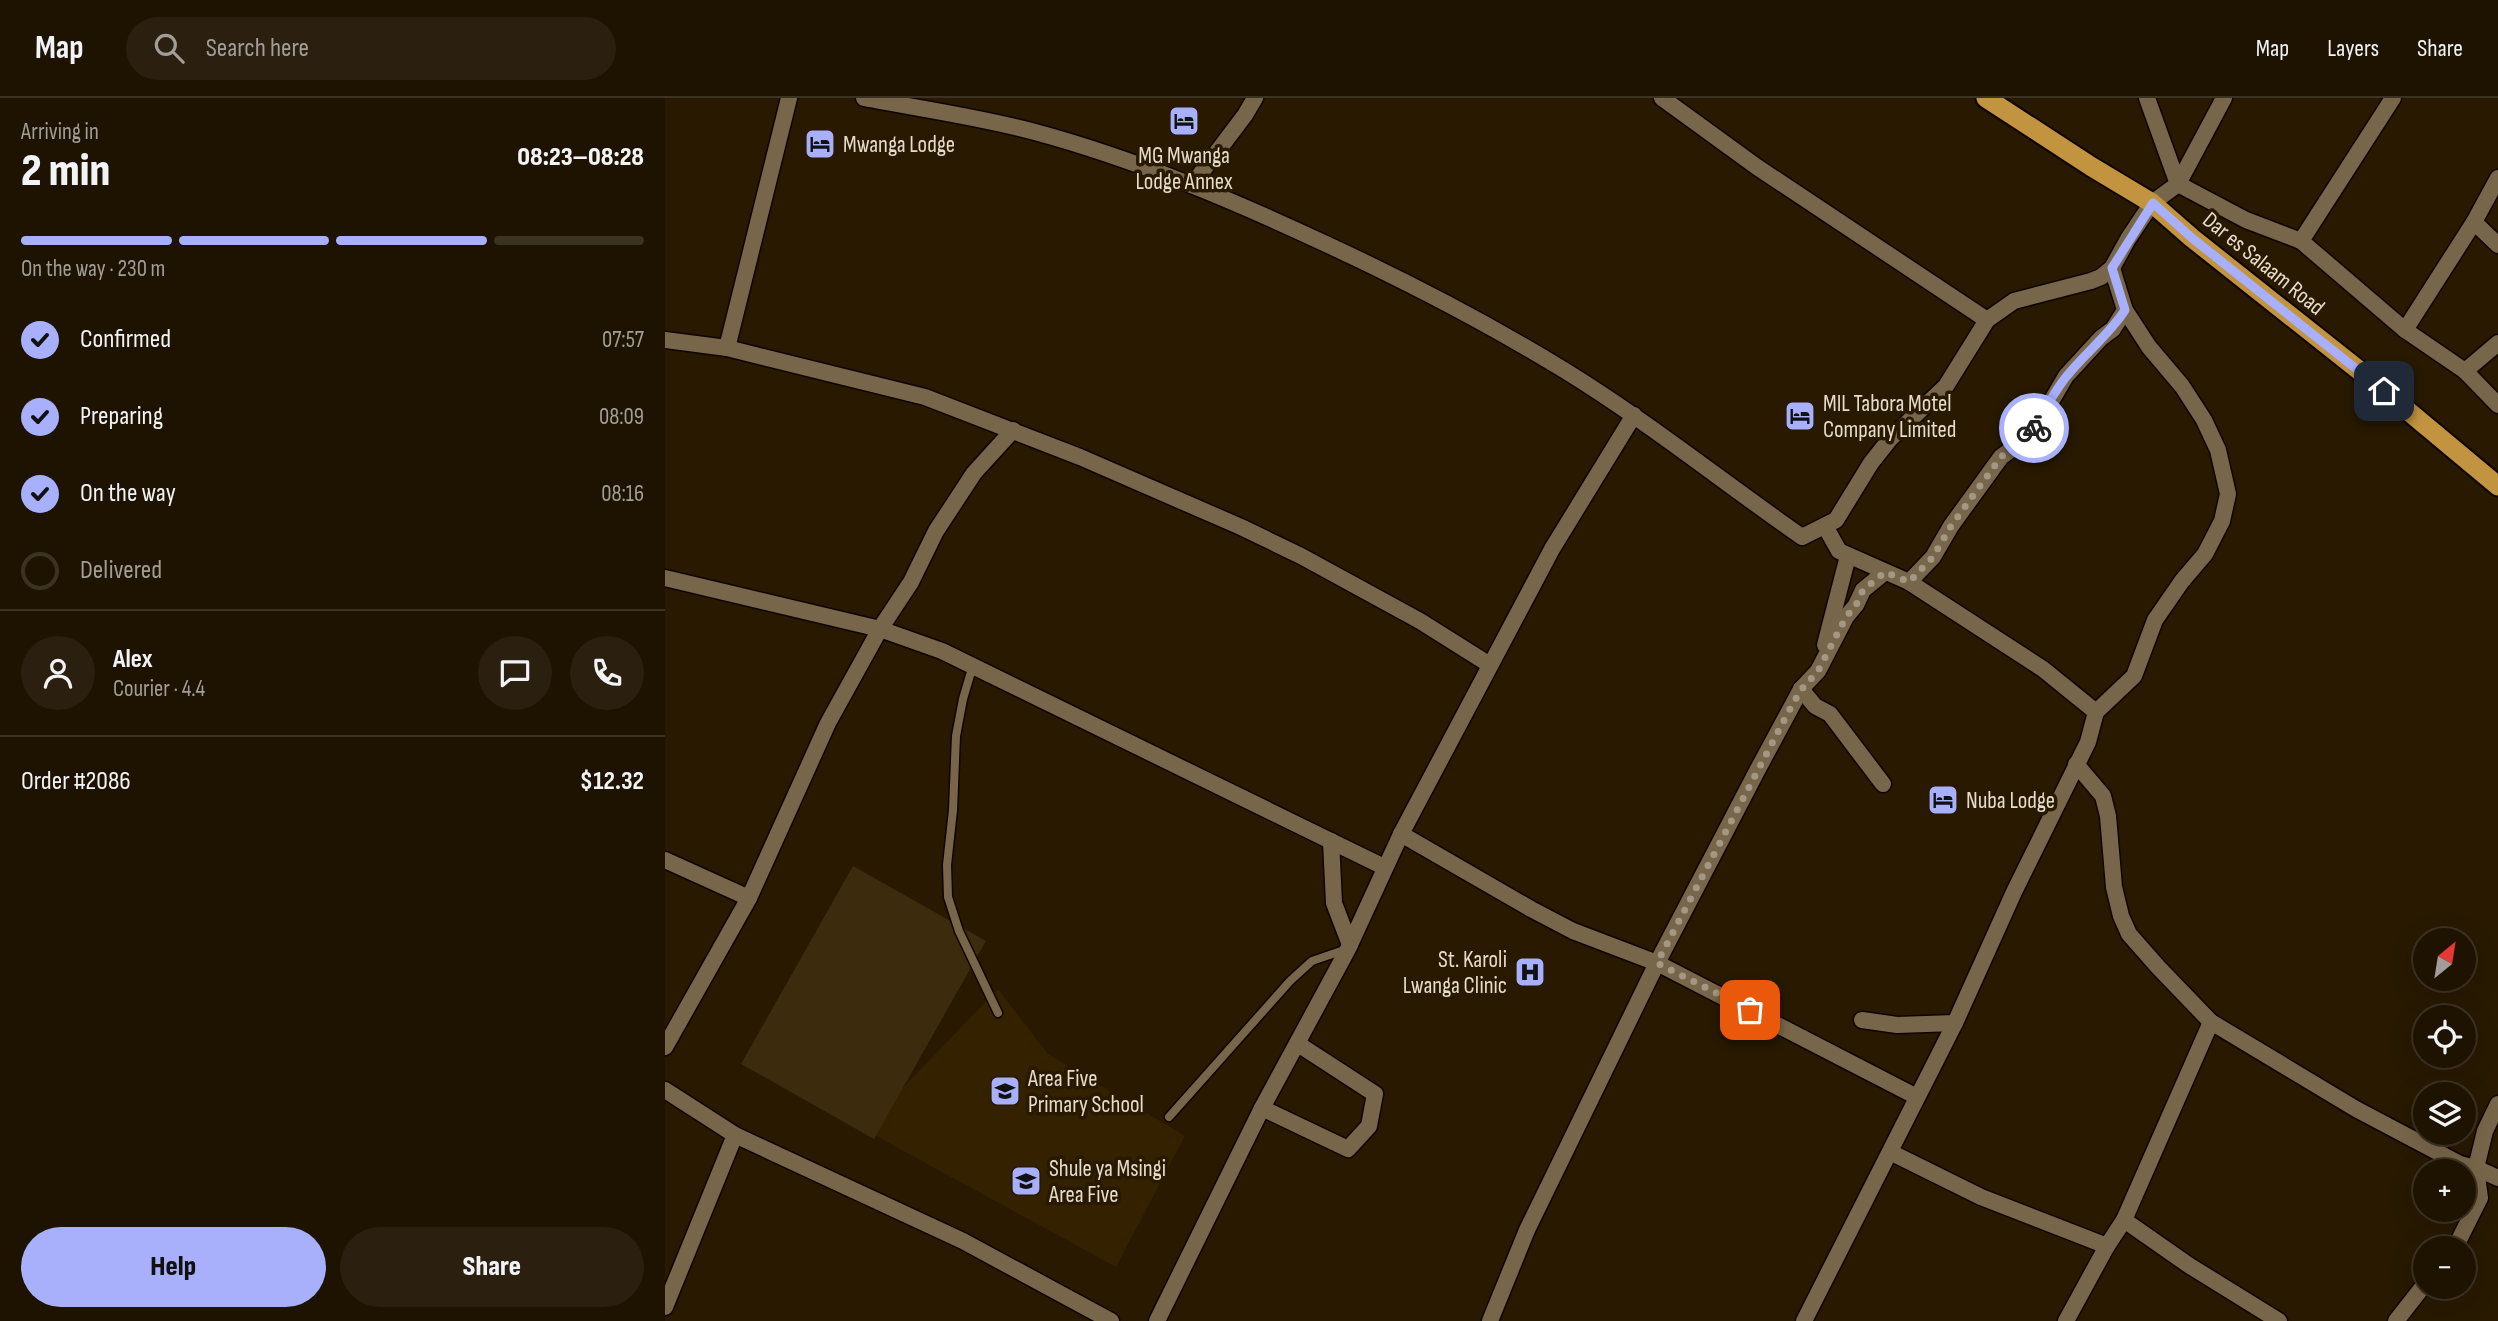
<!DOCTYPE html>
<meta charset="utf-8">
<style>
body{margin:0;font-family:"Sofia Sans Condensed",sans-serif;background:#2b200f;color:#f1f3f6;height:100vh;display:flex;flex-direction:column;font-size:26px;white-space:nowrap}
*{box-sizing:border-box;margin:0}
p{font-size:23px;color:#a19e99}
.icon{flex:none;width:38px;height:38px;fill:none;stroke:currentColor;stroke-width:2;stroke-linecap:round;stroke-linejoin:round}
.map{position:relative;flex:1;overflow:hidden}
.side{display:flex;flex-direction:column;background:#1e1300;width:665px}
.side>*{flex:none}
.needle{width:46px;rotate:30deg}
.buttons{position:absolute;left:1748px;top:830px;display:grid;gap:14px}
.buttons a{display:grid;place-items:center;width:63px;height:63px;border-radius:50%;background:#1e1300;box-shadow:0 7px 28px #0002,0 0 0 2px #3c3222;font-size:35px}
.pin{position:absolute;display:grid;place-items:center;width:60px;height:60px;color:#fff;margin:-30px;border-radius:14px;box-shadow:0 4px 10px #0006}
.courier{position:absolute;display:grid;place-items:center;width:70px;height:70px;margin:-35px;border:5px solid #a8b0fc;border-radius:50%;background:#fff;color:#222;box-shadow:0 2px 9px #0007}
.overview em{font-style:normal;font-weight:800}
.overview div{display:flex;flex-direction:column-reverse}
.overview{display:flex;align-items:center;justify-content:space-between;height:119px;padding:0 21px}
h1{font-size:46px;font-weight:800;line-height:52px}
.bar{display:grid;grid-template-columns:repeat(4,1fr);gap:10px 7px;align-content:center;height:84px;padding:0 21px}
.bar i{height:9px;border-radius:5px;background:#3c3222}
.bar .selected{background:#a8b0fc}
.bar p{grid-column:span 4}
.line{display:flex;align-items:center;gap:18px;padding:0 21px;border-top:2px solid #3c3222}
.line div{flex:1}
.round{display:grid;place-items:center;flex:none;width:74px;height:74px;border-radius:37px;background:#2b200f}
ol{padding:0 21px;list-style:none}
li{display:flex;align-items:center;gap:21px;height:77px}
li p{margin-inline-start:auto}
li .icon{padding:7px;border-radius:50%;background:#a8b0fc;color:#111;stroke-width:4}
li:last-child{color:#a19e99}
li i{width:38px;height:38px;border:4px solid #3c3222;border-radius:50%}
.action{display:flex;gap:14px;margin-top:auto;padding:14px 21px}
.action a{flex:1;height:80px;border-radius:42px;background:#a8b0fc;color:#111;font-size:28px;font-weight:800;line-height:80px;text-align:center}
.action a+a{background:#2b200f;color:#f1f3f6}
header{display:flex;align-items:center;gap:42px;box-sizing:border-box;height:98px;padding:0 35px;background:#1e1300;border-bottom:2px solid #3c3222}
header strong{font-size:33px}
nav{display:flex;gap:38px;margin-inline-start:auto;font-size:24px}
.search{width:490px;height:63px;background:#2b200f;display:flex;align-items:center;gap:18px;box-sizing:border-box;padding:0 24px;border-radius:38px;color:#a19e99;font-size:26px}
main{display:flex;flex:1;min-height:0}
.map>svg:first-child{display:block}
.built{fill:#342100}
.green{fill:#3c2b0d}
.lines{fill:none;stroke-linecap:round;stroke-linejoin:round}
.service-casing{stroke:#100400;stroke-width:11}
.minor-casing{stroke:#100400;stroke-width:19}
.trunk-casing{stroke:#100400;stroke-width:23}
.service{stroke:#78664a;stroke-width:8}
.minor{stroke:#78664a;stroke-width:16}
.trunk{stroke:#c29440;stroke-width:19}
.done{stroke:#a49885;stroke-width:7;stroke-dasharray:0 12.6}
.route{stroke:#a8b0fc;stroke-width:9}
.labels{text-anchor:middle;stroke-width:7;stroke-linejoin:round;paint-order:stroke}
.poi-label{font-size:23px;fill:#e6dccc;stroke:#281900;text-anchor:start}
.street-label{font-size:23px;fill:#e6dccc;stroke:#281900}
</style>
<header>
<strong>Map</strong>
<div class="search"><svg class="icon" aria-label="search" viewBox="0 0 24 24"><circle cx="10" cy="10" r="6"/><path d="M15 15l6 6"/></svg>Search here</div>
<nav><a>Map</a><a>Layers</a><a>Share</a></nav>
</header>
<main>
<section class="side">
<div class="overview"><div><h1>2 min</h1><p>Arriving in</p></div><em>08:23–08:28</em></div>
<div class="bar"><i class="selected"></i><i class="selected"></i><i class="selected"></i><i></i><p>On the way · 230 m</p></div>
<ol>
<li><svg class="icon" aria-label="check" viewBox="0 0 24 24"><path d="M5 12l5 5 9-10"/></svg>Confirmed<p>07:57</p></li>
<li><svg class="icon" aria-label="check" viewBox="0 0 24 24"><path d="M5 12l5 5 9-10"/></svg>Preparing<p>08:09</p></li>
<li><svg class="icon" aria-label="check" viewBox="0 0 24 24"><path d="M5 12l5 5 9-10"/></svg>On the way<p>08:16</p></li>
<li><i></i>Delivered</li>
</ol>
<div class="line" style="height:126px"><a class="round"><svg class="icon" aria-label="person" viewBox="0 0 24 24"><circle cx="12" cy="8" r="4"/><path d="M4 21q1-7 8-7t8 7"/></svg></a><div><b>Alex</b><p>Courier · 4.4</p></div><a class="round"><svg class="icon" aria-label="chat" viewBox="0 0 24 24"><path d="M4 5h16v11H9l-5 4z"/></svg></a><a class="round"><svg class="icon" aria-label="phone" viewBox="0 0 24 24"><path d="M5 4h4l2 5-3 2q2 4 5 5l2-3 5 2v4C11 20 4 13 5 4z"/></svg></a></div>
<div class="line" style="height:91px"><div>Order #2086</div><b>$12.32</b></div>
<div class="action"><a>Help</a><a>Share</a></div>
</section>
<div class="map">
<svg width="1833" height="1223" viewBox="0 0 1833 1223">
<rect width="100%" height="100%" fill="#281900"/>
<!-- built -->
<path class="built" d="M333 891 383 956 520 1038 451 1169 198 1031Z"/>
<!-- green -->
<path class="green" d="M188 768 321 843 209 1041 76 966Z"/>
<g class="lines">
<!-- service casing -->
<g class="service-casing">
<g id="service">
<path d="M308 567 298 601 291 638 288 712 282 767 283 799 294 833 333 915"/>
<path d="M504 1019 625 883 647 863 682 851"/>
</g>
</g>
<!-- minor casing -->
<g class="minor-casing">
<g id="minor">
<path d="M199 0C256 11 314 19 370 34 470 61 567 102 661 146 743 184 822 225 899 272 982 323 1058 384 1137 439L1171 422 1206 365 1225 341 1281 288 1322 222 1349 203 1426 183 1436 179 1447 170 1463 141 1487 105 1513 86 1559 0"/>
<path d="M997 0 1092 69 1322 222"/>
<path d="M1482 0 1513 86 1581 122 1636 143 1740 232 1809 124 1833 80"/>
<path d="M527 87 580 17 590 0"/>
<path d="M1809 124 1833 147"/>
<path d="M1636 143 1728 0"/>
<path d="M1740 232 1800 273 1833 245"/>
<path d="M0 242 62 250 260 299 415 359 576 429 636 458 755 523 825 567"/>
<path d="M62 250 124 0"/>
<path d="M1800 273 1833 307"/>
<path d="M1160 428 1174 453 1244 484 1378 571 1431 614"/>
<path d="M0 480 215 531 277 553 719 769"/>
<path d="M1244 484 1268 459 1286 428 1336 359 1367 336 1401 278 1436 240 1448 231 1460 212"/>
<path d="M1160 547 1183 458"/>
<path d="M1136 591 1150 608 1165 616 1218 686"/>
<path d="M1411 666 1438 698 1443 718 1449 789 1456 818 1464 836 1493 869 1546 924 1691 1011 1795 1066 1811 1070 1833 1080"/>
<path d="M736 736 866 811 908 833 992 865 1252 999"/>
<path d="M666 743 669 805 685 847"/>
<path d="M0 762 84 800"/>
<path d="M1197 922 1232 927 1290 925"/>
<path d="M0 949 84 800 163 625 215 531 246 484 271 433 309 375 348 332"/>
<path d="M0 992 70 1037 298 1143 446 1223"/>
<path d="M597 1010 683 1051 704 1028 710 996 633 946"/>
<path d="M1225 1054 1316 1099 1442 1148"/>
<path d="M1459 1122 1525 1168 1614 1223"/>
<path d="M1790 1150 1815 1100 1811 1070 1820 1033 1833 1006"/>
<path d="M0 1209 70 1037"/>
<path d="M492 1223 597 1010 683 851 736 736 887 451 969 317"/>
<path d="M825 1223 862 1132 992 865 1093 671 1136 591 1153 573 1181 519 1191 507 1198 492 1220 474"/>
<path d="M1139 1223 1290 925 1349 794 1423 644 1431 614 1469 578 1490 522 1517 483 1540 456 1557 423 1563 396 1553 352 1539 322 1517 288 1484 249 1460 212 1447 170"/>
<path d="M1401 1223 1442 1148 1459 1122 1546 924"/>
<path d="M1731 1223 1760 1186"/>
</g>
</g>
<!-- trunk casing -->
<g class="trunk-casing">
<path id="trunk" d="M1321 0 1427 69 1487 105 1527 140 1700 277 1833 388"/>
</g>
<!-- service -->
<use href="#service" class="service"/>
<!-- minor -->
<use href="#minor" class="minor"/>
<!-- trunk -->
<use href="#trunk" class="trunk"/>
</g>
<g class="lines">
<!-- done -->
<path class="done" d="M1085 912 992 865 1126 609 1136 592 1153 573 1181 519 1191 507 1198 492 1220 474 1244 484 1268 459 1286 428 1336 359 1367 336 1369 330"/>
<!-- route -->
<path class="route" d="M1369 330C1379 313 1389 294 1401 279 1420 255 1444 237 1460 212L1447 170 1488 105 1527 140 1719 293"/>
</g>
<!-- icons -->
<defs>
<g id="hotel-square" transform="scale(1.575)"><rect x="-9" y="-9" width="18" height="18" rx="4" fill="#a8b0fc" stroke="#281900"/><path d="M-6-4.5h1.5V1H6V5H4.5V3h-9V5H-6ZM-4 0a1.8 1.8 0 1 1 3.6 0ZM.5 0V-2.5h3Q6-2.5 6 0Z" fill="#111"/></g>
<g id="hospital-square" transform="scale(1.575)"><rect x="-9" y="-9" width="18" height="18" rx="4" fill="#a8b0fc" stroke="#281900"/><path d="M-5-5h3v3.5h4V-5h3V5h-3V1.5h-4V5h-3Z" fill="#111"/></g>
<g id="school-square" transform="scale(1.575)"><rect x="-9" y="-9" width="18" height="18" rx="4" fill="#a8b0fc" stroke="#281900"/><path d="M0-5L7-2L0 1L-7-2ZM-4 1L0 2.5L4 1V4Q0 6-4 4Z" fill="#111"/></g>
</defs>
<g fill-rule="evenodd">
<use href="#hotel-square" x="519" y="23"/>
<use href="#hotel-square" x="155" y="46"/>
<use href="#hotel-square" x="1135" y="318"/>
<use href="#hotel-square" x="1278" y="702"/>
<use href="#hospital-square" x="865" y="874"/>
<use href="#school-square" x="340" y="993"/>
<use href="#school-square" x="361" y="1083"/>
</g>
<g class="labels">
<!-- poi labels -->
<g class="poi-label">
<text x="178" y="54">Mwanga Lodge</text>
<text x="519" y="65" text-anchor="middle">MG Mwanga<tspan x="519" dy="26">Lodge Annex</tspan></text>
<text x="1158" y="313">MIL Tabora Motel<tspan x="1158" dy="26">Company Limited</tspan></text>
<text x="1301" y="710">Nuba Lodge</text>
<text x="842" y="869" text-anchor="end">St. Karoli<tspan x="842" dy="26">Lwanga Clinic</tspan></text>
<text x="363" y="988">Area Five<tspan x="363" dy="26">Primary School</tspan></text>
<text x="384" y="1078">Shule ya Msingi<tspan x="384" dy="26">Area Five</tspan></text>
</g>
<!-- street labels -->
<g class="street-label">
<text transform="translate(1599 165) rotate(39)" y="8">Dar es Salaam Road</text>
</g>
</g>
</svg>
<div class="buttons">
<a><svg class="needle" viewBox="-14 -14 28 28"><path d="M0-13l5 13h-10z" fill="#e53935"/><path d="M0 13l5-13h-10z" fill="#a19e99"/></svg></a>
<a><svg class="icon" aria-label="locate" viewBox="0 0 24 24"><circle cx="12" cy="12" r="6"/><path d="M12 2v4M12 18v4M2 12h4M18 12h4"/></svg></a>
<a><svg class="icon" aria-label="layers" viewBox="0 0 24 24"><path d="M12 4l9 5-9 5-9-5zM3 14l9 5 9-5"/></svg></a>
<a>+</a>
<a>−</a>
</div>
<div class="pin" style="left:1085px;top:912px;background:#ea580c"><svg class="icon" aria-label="bag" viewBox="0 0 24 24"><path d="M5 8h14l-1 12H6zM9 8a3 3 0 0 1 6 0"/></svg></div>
<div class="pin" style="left:1719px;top:293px;background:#1f2937"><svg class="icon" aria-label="home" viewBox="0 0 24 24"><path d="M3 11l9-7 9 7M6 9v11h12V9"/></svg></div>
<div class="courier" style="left:1369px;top:330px"><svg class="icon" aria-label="bike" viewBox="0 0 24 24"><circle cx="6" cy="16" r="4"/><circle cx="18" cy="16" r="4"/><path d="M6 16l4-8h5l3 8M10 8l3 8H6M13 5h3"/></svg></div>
</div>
</main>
